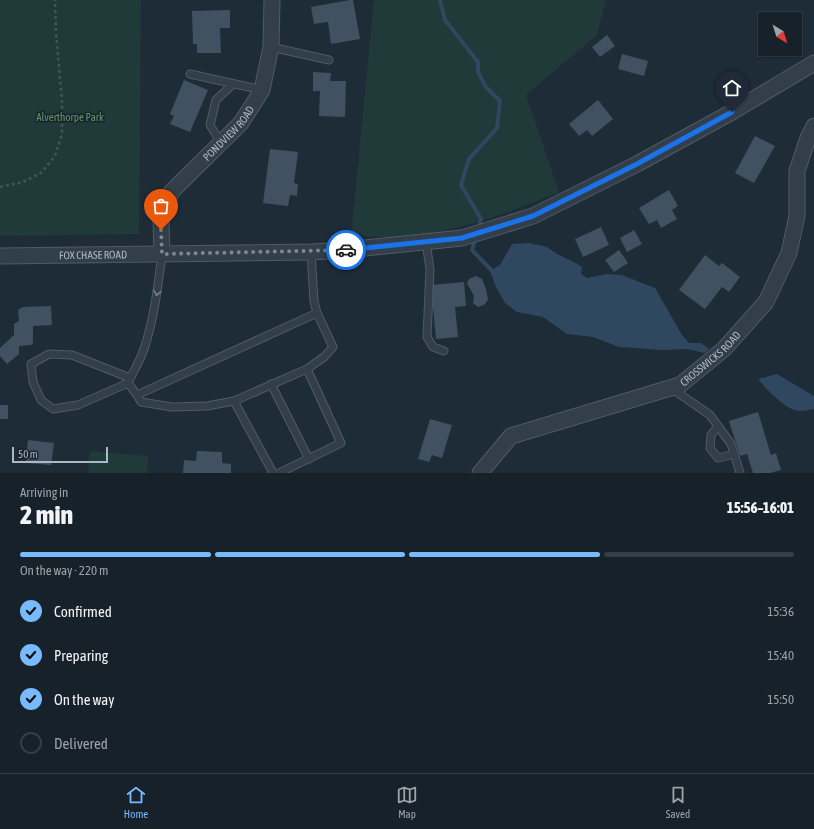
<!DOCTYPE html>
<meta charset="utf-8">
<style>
body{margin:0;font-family:"Asap Condensed",sans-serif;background:#232e36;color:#f1f3f6;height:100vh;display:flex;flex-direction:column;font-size:15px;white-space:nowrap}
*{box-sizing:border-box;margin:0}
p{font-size:13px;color:#9ea3a8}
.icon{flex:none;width:22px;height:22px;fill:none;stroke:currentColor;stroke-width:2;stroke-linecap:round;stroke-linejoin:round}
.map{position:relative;height:473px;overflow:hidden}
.drawer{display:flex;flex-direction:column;background:#16212a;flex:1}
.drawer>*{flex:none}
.needle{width:26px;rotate:142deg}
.buttons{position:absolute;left:758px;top:12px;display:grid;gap:8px}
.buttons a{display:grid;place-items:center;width:44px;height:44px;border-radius:0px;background:#16212a;box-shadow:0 1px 3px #0004,0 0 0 1px #353e47;font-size:20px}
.scale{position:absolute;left:12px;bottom:10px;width:96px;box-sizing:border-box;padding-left:4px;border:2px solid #acb8c6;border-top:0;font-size:11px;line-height:14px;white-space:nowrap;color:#acb8c6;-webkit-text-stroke:3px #18232d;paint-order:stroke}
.pin{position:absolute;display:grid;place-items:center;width:34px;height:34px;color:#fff;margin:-41px -17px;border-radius:50% 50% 50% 0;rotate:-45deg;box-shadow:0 0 4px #0007}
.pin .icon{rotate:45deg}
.courier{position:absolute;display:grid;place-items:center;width:40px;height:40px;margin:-20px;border:3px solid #1a73e8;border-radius:50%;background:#fff;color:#222;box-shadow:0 1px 5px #0007}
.headline em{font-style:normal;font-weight:800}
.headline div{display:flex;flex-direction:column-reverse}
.headline{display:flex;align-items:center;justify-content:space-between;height:68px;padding:0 20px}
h1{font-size:26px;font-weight:800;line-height:30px}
.bar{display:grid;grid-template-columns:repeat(4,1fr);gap:6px 4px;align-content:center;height:48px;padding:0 20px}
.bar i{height:5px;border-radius:3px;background:#353e47}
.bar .selected{background:#78b9ff}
.bar p{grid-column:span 4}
ol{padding:0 20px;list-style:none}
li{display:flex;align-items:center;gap:12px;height:44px}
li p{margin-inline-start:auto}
li .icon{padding:4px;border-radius:50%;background:#78b9ff;color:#111;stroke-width:4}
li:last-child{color:#9ea3a8}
li i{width:22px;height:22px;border:2px solid #353e47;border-radius:50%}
.menu{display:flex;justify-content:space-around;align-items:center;height:56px;border-top:1px solid #353e47;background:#16212a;font-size:11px;color:#9ea3a8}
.menu a{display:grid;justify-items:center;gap:2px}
.menu .selected{color:#78b9ff}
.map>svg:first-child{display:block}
.green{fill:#203939}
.water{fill:#2f475f}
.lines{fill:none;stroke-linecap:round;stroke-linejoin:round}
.stream{stroke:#2f475f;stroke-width:4}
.building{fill:#415161}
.lane-casing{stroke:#4f5b67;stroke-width:9}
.street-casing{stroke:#4f5b67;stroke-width:17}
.path{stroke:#3e5657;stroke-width:2.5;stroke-dasharray:3 3;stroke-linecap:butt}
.lane{stroke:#323e49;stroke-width:7}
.street{stroke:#323e49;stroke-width:15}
.oneway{stroke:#75818e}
.done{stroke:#7a8794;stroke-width:4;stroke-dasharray:0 7.2}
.route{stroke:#1a73e8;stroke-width:5}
.labels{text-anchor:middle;stroke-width:3;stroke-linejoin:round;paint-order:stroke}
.park-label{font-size:11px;fill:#629869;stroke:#18232d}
.street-label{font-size:11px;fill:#acb8c6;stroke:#18232d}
</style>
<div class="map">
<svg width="814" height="473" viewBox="0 0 814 473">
<rect width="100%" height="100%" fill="#1e2c38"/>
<!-- green -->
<g class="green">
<path d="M0 0H141L139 234 0 236Z"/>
<path d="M374 0H606L597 35 526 95 559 192C511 212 462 230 410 236 391 239 370 236 351 236Z"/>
<path d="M90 451 148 456 147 473H88Z"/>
</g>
<!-- water -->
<g class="water">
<path d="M529 243 547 247 557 254 572 261 582 267 581 274 587 278 607 274 622 275 655 288 682 335 689 343H701L709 349 705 353 686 349 663 350 619 347 593 337 567 334 543 317 517 312 505 303 496 287 490 271 500 265 512 244Z"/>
<path d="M777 374 814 396V409C809 410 803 411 798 411 785 409 766 389 758 379Z"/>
</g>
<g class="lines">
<!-- stream -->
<g class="stream">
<path d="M440 0 445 20 478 62V72L486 87 500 101 497 128 469 159 461 185 481 219 478 228"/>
<path d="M476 237 472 250 495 274"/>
</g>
</g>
<!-- building -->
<g class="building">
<path d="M350 0H353L360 39 331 44 328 22 314 24 311 7Z"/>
<path d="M230 10V28H220L221 53H197V44H193L192 11Z"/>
<path d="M607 35 615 46 600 57 592 47Z"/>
<path d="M622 54 648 61 644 76 618 69Z"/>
<path d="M313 72 331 73 330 81H346L345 117 319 116 320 91H313Z"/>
<path d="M184 80 208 90 190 132 170 124 174 116 170 114Z"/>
<path d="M598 100 613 119 592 136 587 130 579 136 569 124Z"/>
<path d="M755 136 775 146 754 183 735 173Z"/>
<path d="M270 149 298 152 294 183 298 184 297 196 290 195 288 206 263 203Z"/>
<path d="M669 190 678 206 672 210 677 219 661 228 657 220 649 224 639 208Z"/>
<path d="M601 227 609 245 583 257 575 239Z"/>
<path d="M634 230 642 244 627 252 620 238Z"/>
<path d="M619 250 628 263 614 272 605 260Z"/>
<path d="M705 255 719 266 722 263 740 277 729 292 722 287 705 309 679 290Z"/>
<path d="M476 276 482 279 486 289 488 300 484 305 478 307 473 303 474 296 467 283 469 279Z"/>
<path d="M464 282 466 306 455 307 458 337 436 339 431 285Z"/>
<path d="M51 306 52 325 33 326V343L31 345 19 346V354L7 364 0 356V348L14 335V324L19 321 18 310 23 307Z"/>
<rect x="0" y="405" width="8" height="14"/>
<path d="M758 412 771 455 776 453 781 470 770 473H753L747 454 740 456 729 421Z"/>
<path d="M430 419 452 425 442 458 432 455 429 462 418 459Z"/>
<path d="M28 440 54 443 51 465 26 463Z"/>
<path d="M197 451 222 452V463L231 464V473H183L184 460 196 461Z"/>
</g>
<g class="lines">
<!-- lane casing -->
<g class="lane-casing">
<g id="lane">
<path d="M271 47 329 60"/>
<path d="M190 74 262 90"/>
<path d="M221 143 210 125 216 100 233 84"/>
<path d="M426 242 430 269 427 337 433 347 444 351"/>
<path d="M162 254C158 286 154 319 144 349 140 361 133 372 128 383L137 395 317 313 314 301 311 252"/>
<path d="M128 383 78 405 53 409 41 400 33 382 31 364 49 354 72 355 130 378"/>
<path d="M271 384 309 459"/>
<path d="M671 388 710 415 731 444 740 473"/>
<path d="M137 395 141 402 172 407 207 406 234 401 307 369 324 357 333 347 317 313"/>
<path d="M234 401 273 473"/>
<path d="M718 426 711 435 710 448 718 458 734 454"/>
<path d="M279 473 341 443 307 369"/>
</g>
</g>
<!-- street casing -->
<g class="street-casing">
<g id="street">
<path id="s1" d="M162 254 161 221 171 192 241 123 262 90 271 47 272 0"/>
<path id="s2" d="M0 256 311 252 346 250 462 238 533 216 637 164 732 112 814 63"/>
<path id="s3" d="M480 473 511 436 680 385 724 349 766 302 789 253 797 216V171L808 138 814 126"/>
</g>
</g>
<!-- path -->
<path class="path" d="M0 187 23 182 41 173 55 156 62 134V101L56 33 55 0"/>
<!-- lane -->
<use href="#lane" class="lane"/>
<!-- street -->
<use href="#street" class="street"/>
</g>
<!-- one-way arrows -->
<defs><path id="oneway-chevron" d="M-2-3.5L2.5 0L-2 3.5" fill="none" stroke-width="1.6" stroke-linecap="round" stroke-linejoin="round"/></defs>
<use class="oneway" href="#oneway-chevron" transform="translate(157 293) rotate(100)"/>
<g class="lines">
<!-- done -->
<path class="done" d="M161 230 162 254 346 250"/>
<!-- route -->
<path class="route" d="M346 250 462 238 533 216 637 164 732 112"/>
</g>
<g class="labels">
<!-- park labels -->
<g class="park-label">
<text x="70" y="121">Alverthorpe Park</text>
</g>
<!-- street labels -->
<g class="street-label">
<text dy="4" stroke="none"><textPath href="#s1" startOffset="146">PONDVIEW ROAD</textPath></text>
<text dy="4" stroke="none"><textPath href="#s2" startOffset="93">FOX CHASE ROAD</textPath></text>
<text dy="4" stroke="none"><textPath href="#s3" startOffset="265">CROSSWICKS ROAD</textPath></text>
</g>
</g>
</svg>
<div class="buttons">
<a><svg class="needle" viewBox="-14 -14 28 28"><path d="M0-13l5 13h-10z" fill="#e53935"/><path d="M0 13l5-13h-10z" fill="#9ea3a8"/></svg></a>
</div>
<div class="scale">50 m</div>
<div class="pin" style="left:161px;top:230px;background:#ea580c"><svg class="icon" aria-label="bag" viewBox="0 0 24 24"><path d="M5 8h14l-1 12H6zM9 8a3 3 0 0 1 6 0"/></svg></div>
<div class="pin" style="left:732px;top:112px;background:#1f2937"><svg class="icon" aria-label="home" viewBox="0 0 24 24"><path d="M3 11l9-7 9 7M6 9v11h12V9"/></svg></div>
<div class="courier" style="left:346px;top:250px"><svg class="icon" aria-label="car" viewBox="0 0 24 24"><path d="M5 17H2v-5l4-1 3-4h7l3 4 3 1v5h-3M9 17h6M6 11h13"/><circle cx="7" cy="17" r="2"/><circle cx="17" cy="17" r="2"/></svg></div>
</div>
<section class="drawer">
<div class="headline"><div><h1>2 min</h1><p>Arriving in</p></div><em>15:56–16:01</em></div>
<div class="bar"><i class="selected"></i><i class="selected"></i><i class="selected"></i><i></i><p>On the way · 220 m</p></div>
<ol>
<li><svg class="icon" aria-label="check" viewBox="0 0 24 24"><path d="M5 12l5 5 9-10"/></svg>Confirmed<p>15:36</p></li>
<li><svg class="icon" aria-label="check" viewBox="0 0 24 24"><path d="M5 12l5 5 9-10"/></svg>Preparing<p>15:40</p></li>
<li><svg class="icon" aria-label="check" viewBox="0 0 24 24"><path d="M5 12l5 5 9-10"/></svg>On the way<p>15:50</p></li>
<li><i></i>Delivered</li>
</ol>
</section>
<nav class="menu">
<a class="selected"><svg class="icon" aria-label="home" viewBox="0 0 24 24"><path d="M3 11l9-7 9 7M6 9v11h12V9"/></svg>Home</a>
<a><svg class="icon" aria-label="map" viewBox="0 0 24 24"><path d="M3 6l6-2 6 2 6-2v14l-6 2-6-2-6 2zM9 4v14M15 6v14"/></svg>Map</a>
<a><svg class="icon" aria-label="saved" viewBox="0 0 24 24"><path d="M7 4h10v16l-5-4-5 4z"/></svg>Saved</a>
</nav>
